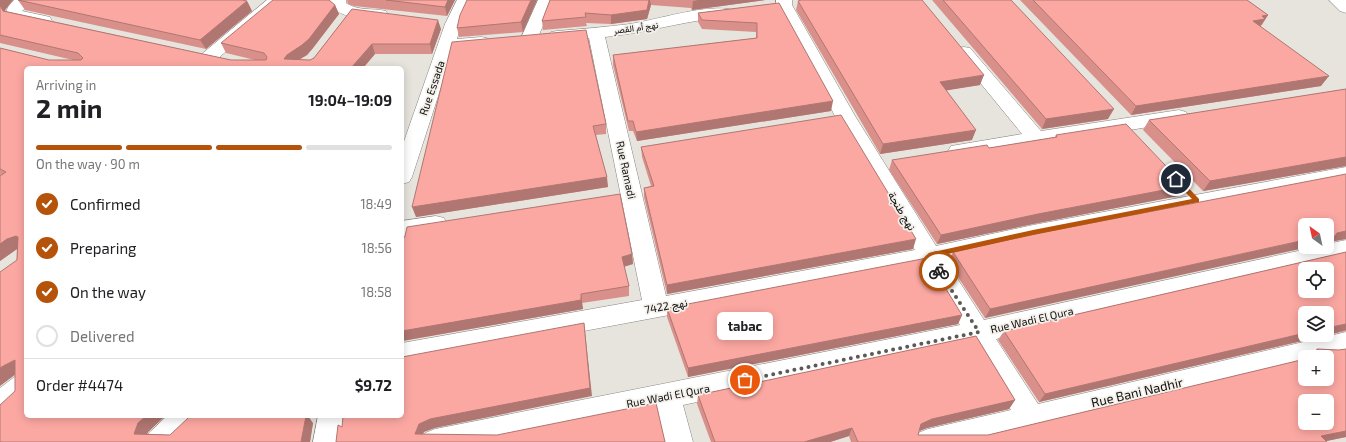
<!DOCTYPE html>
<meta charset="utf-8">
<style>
body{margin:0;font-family:"Exo 2",Vazirmatn,sans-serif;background:#f6f6f6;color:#202124;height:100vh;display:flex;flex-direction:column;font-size:15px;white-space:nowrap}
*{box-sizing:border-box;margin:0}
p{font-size:13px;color:#757577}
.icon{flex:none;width:22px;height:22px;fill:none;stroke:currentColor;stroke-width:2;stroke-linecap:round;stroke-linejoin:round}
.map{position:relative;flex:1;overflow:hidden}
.sheet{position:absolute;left:24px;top:66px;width:380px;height:352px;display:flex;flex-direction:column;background:#fff;border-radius:6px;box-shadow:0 2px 10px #0003}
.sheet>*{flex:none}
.needle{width:26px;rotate:327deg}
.controls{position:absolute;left:1298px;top:218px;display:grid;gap:8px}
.controls a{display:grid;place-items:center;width:36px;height:36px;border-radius:6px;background:#fff;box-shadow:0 2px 10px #0003;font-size:20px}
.pin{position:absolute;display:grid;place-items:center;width:34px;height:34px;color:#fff;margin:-17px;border:2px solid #fff;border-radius:50%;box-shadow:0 1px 4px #0007}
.courier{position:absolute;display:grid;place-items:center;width:40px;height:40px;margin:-20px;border:3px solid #b45309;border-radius:50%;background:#fff;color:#222;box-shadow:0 1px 5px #0007}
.bubble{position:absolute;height:28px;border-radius:6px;background:#fff;box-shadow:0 2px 10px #0003;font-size:13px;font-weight:700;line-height:28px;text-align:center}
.summary em{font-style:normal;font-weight:700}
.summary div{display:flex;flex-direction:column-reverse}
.summary{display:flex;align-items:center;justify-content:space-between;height:68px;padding:0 12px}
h1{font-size:26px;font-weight:700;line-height:30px}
.bar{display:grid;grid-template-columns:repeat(4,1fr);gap:6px 4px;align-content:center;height:48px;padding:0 12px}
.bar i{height:5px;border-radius:3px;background:#e0e0e0}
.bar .current{background:#b45309}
.bar p{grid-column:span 4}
.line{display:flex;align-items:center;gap:10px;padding:0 12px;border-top:1px solid #e0e0e0}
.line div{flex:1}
ol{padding:0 12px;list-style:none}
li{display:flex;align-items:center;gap:12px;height:44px}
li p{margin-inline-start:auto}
li .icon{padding:4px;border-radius:50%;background:#b45309;color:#fff;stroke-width:4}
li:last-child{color:#757577}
li i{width:22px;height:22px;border:2px solid #e0e0e0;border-radius:50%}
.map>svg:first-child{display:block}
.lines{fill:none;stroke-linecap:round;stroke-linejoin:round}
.street-casing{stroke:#87847f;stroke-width:1}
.street{fill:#fff;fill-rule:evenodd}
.wall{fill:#d9908b;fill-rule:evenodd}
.shaded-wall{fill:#b07671}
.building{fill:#fca8a2;stroke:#b07671;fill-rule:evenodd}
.route{fill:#b45309}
.done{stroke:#5b5a56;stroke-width:4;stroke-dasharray:0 7.2}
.labels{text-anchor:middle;stroke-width:3.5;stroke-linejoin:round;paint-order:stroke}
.far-street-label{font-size:9px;fill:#100f0d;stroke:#f4f1ec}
.street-label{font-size:11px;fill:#100f0d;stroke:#f4f1ec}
.near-street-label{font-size:13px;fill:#100f0d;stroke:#f4f1ec}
</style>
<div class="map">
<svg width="1346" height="442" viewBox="0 0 1346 442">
<rect width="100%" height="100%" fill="#e7e4de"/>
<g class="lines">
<!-- street casing -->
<g class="street-casing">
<g id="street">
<path d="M35 0 22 11 50 17 52 21 50 25 44 26 11 19 6 12 8 7 14 0Z"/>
<path d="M267 0H285L215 61 209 62 203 61 200 57 203 53Z"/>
<path d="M330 0H346V3C357 11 373 8 386 11L388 15 386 19C373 22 330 18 330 0Z"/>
<path d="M457 0H473L461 24 457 39 481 37 487 38 490 42 487 46 453 50 412 177 409 182 402 184V147L445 24Z"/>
<path d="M538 0H554L536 42 530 43 524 42 521 38Z"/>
<path d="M776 0H792V5L855 116 936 246 1033 225 1346 167V181L1033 241 946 261 984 320 1316 247H1327V244L1346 240V258L996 339 1038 404 1346 332V354L1327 358V357H1305V364L982 442H914L918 433 928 429 1011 410 972 344 683 405 693 442H665L657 410 500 442H421L425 433 435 429 960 325 924 266 878 276 402 365V343L642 300 589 38 557 41 551 40 548 36 551 32 557 31C581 29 606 27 630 24 657 20 708 3 733 10L735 13 733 16C721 19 708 19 696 21 666 26 636 34 605 37L666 296 915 250 835 116 776 5Z"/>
<path d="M1329 0H1346V13L1340 11Z"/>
<path d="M964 47 970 48 1041 131 1179 110 1186 112 1189 116 1186 120 1179 122 958 158 951 156 948 151 951 146 1022 134 955 52 958 48Z"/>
<path d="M436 216 444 218 447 224 444 230 402 237V221Z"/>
<path d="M26 371V399L10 413 0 416V388L17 375Z"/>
<path d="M167 416H200L196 425 178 442H145L149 433Z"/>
<path d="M318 416H346L341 442H313Z"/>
</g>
</g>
<!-- street -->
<use href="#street" class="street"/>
</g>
<!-- wall -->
<g class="wall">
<path d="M0 0H13L5 10V11L231 60H255L226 53 221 43 335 5 339 14 313 48 307 55 299 60H310L314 58 352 9 441 29 432 54H375L363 68H26V416H165L148 432 147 434 170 435 313 423 310 442H0L15 391 17 249 0 261 2 175H0V48L49 60H73L0 43Z"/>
<path d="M18 0 247 1 252 11 206 49 25 10Z"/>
<path d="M347 0H455L447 16 354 6 348 4Z"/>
<path d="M467 0H537L523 32 459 37 457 28Z"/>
<path d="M550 0H765L692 10 691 8 651 5 647 19 611 24 586 23 587 26 543 30 542 21Z"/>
<path d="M932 0H1011L1108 119 1042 129Z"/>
<path d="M1020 0H1247L1268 15 1262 25 1260 26 1321 86 1131 115Z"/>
<path d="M798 1 980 85 946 90 972 140 880 154 796 10Z"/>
<path d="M779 3 831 111 637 141 633 131H629L613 65V55L756 38V32L702 29 698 22V13Z"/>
<path d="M452 42 606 124V134L596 135 608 187 416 217Z"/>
<path d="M1346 89V166L1203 191 1143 130 1149 120Z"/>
<path d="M1056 135 1178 196 1033 224 937 244 889 170 892 160 989 148 1055 137Z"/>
<path d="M641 147 913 249 667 294 644 197V188L651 186 642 157Z"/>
<path d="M1346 174V239L1329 242 1327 244V225L985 318 948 262 953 252Z"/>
<path d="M1346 252V331L1039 402 998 340 1004 331Z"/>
<path d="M632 254 633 264 624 267 629 286V296L582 303 583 309 402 341Z"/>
<path d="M667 308 962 315 958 324 688 377 667 317Z"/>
<path d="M976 336 1015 400 1009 409 927 428 919 431 918 435H988L1305 359V379H1327V357H1308L1317 349 1339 350 1346 349V437L1326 441 1327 442H851L849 436 830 442H711L697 404 698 395ZM1305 401H1327V423H1305Z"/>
</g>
<!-- shaded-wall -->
<g class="shaded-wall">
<path d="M0 0H13L5 10 11 20 3 11 0 5Z"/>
<path d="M448 0H455L447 16 445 7Z"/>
<path d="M531 0H537L523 32 521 22Z"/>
<path d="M649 0H650L651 5 647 19 611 24V15Z"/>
<path d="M698 0H765L692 10 693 1Z"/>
<path d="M247 1 252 11 206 49 200 40Z"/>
<path d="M335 5 339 14 313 48 307 55 291 64 284 59 287 55Z"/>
<path d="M1268 15 1259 28 1253 21 1262 16Z"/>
<path d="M438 20 441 29 432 54 430 44Z"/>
<path d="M372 44 375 54 363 68H351Z"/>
<path d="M984 75 980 85 937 92 940 82Z"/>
<path d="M1329 76 1321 86 1131 115 1136 106Z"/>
<path d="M833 101 831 111 637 141 636 132Z"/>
<path d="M1114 109 1108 119 1042 129 1046 119Z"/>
<path d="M976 130 972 140 880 154 883 144Z"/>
<path d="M1346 157V166L1203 191 1210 181Z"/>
<path d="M607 177 608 187 416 217 412 207Z"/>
<path d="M1185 186 1178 196 1033 224 937 244 941 235 1038 214Z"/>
<path d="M1346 231V239L1329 242 1335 236 1337 233Z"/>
<path d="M16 236 25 246 17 249 0 261V244L7 239Z"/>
<path d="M916 239 913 249 667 294V285Z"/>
<path d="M1305 240V247H1309L985 318 990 309Z"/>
<path d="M632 254 633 264 622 267V257Z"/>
<path d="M581 294 583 309 402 341V331Z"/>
<path d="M962 315 958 324 688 377V368Z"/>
<path d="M584 323 592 396 435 428 424 432 420 442 415 434 419 424 430 419Z"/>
<path d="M1346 324V330L1327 335V328Z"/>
<path d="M1305 333V335H1327L1039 402 1045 394Z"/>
<path d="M15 360 16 374 0 386V368L5 365Z"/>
<path d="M1015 400 1009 409 927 428 917 432 921 424 932 419Z"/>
<path d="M146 416H165L148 432 144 442 134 434 138 423Z"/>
<path d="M306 416H308L313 423 310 442H301Z"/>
<path d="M852 428 849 436 830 442H804Z"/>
<path d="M1346 431V437L1322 442 1321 436Z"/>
</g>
<!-- building -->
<g class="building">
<path d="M18 0H242L247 1 200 40Z"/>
<path d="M273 0H329L335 5 309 39 302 45 287 55 284 59 310 60 314 58 352 9 438 20 430 44H372L351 68H26V416H146L138 423 134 434 170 435 188 418 189 416H306L301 442H0V405L15 391V360L5 365 0 368V272L17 260 18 237 16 236 7 239 0 244V176L6 172 0 169V48L49 60H81L83 58 78 53 0 35V5L3 11 231 60H266L267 57 264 53 221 43Z"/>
<path d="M386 0H448L445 7Z"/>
<path d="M467 0H531L521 22 457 28 460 15Z"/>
<path d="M550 0H649L647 10 611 15 585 13 586 17 542 21Z"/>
<path d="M801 0H922L984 75 940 82 976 130 883 144 798 1Z"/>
<path d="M943 0H1011L1114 109 1046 119Z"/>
<path d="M1033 0H1247L1268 15 1262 16 1265 19 1253 21 1329 76 1136 106Z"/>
<path d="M779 3 833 101 636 132 633 121H628L613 55 757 38V23L702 20 698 13Z"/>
<path d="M586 30 606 124 593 126 607 177 412 207 452 42Z"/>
<path d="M1346 89V157L1210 181 1149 120Z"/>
<path d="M841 115 916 239 667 285 644 188 654 186 641 147Z"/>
<path d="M1126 124 1185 186 1038 214 941 235 892 160 987 145 989 148 1057 137 1056 135Z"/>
<path d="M1346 174V231L1337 233 1335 236H1327V225H1305V240L990 309 953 252 1039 233Z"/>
<path d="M620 194 632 254 622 257 629 286 581 294V300L402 331V241L405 236 407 227Z"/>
<path d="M1346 252V324L1327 328V313H1305V333L1045 394 1004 331ZM1305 269H1327V291H1305Z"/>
<path d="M927 258 962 315 688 368 667 308Z"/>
<path d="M584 323 590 388 430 419 419 424 415 434 497 435 656 403 665 442H336L338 425 342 427 343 416H402V357Z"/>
<path d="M976 336 1015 400 932 419 921 424 918 435H988L1305 359V379H1327V357H1314L1316 356 1317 349 1339 350 1346 349V431L1321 436 1327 442H858L852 428 804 442H715L698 395ZM1305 401H1327V423H1305Z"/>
</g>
<!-- route -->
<path class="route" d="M1174 177H1178L1199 199V202L1033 235 934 257 943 271 939 274 937 273 926 256 929 253 1033 230 1192 199 1174 181Z"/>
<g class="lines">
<!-- done -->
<path class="done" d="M745 380 979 332 939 271"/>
</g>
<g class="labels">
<!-- far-street labels -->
<g class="far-street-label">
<text transform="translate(636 28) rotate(-8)" y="3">نهج أم القصر</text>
</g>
<!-- street labels -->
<g class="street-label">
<text transform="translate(432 88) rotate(-71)" y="4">Rue Essada</text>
<text transform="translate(626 170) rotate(78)" y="4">Rue Ramadi</text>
<text transform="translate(902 211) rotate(59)" y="4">نهج طنجة</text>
<text transform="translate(666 306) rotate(-10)" y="4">نهج 7422</text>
<text transform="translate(1032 320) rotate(-13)" y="4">Rue Wadi El Qura</text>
<text transform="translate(668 396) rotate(-11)" y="4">Rue Wadi El Qura</text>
</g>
<!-- near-street labels -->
<g class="near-street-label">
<text transform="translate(1137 392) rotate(-13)" y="5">Rue Bani Nadhir</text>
</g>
</g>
</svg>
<div class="controls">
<a><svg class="needle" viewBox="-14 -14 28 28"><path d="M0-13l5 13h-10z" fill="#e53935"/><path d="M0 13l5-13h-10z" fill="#757577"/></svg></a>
<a><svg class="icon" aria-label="locate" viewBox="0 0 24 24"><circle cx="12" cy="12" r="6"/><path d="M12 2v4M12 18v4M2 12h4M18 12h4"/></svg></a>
<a><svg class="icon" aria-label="layers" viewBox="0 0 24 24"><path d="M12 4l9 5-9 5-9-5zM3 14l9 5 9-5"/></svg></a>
<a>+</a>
<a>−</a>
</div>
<div class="pin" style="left:745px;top:380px;background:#ea580c"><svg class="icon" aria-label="bag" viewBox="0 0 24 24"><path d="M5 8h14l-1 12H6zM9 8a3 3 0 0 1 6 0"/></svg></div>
<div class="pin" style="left:1176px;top:179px;background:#1f2937"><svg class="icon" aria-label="home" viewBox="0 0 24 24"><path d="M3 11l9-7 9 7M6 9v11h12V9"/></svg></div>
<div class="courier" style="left:939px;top:271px"><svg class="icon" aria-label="bike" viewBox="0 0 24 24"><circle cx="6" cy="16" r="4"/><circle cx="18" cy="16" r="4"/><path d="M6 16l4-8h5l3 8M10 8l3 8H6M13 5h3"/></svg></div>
<div class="bubble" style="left:717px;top:312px;width:56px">tabac</div>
<section class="sheet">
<div class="summary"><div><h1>2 min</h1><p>Arriving in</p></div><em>19:04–19:09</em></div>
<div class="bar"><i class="current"></i><i class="current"></i><i class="current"></i><i></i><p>On the way · 90 m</p></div>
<ol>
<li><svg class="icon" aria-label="check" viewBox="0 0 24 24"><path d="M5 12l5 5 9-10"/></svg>Confirmed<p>18:49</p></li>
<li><svg class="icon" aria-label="check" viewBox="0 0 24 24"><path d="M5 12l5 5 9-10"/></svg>Preparing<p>18:56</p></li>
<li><svg class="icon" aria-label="check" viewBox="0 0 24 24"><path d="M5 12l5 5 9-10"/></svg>On the way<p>18:58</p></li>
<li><i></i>Delivered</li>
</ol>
<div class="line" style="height:52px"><div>Order #4474</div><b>$9.72</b></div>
</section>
</div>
